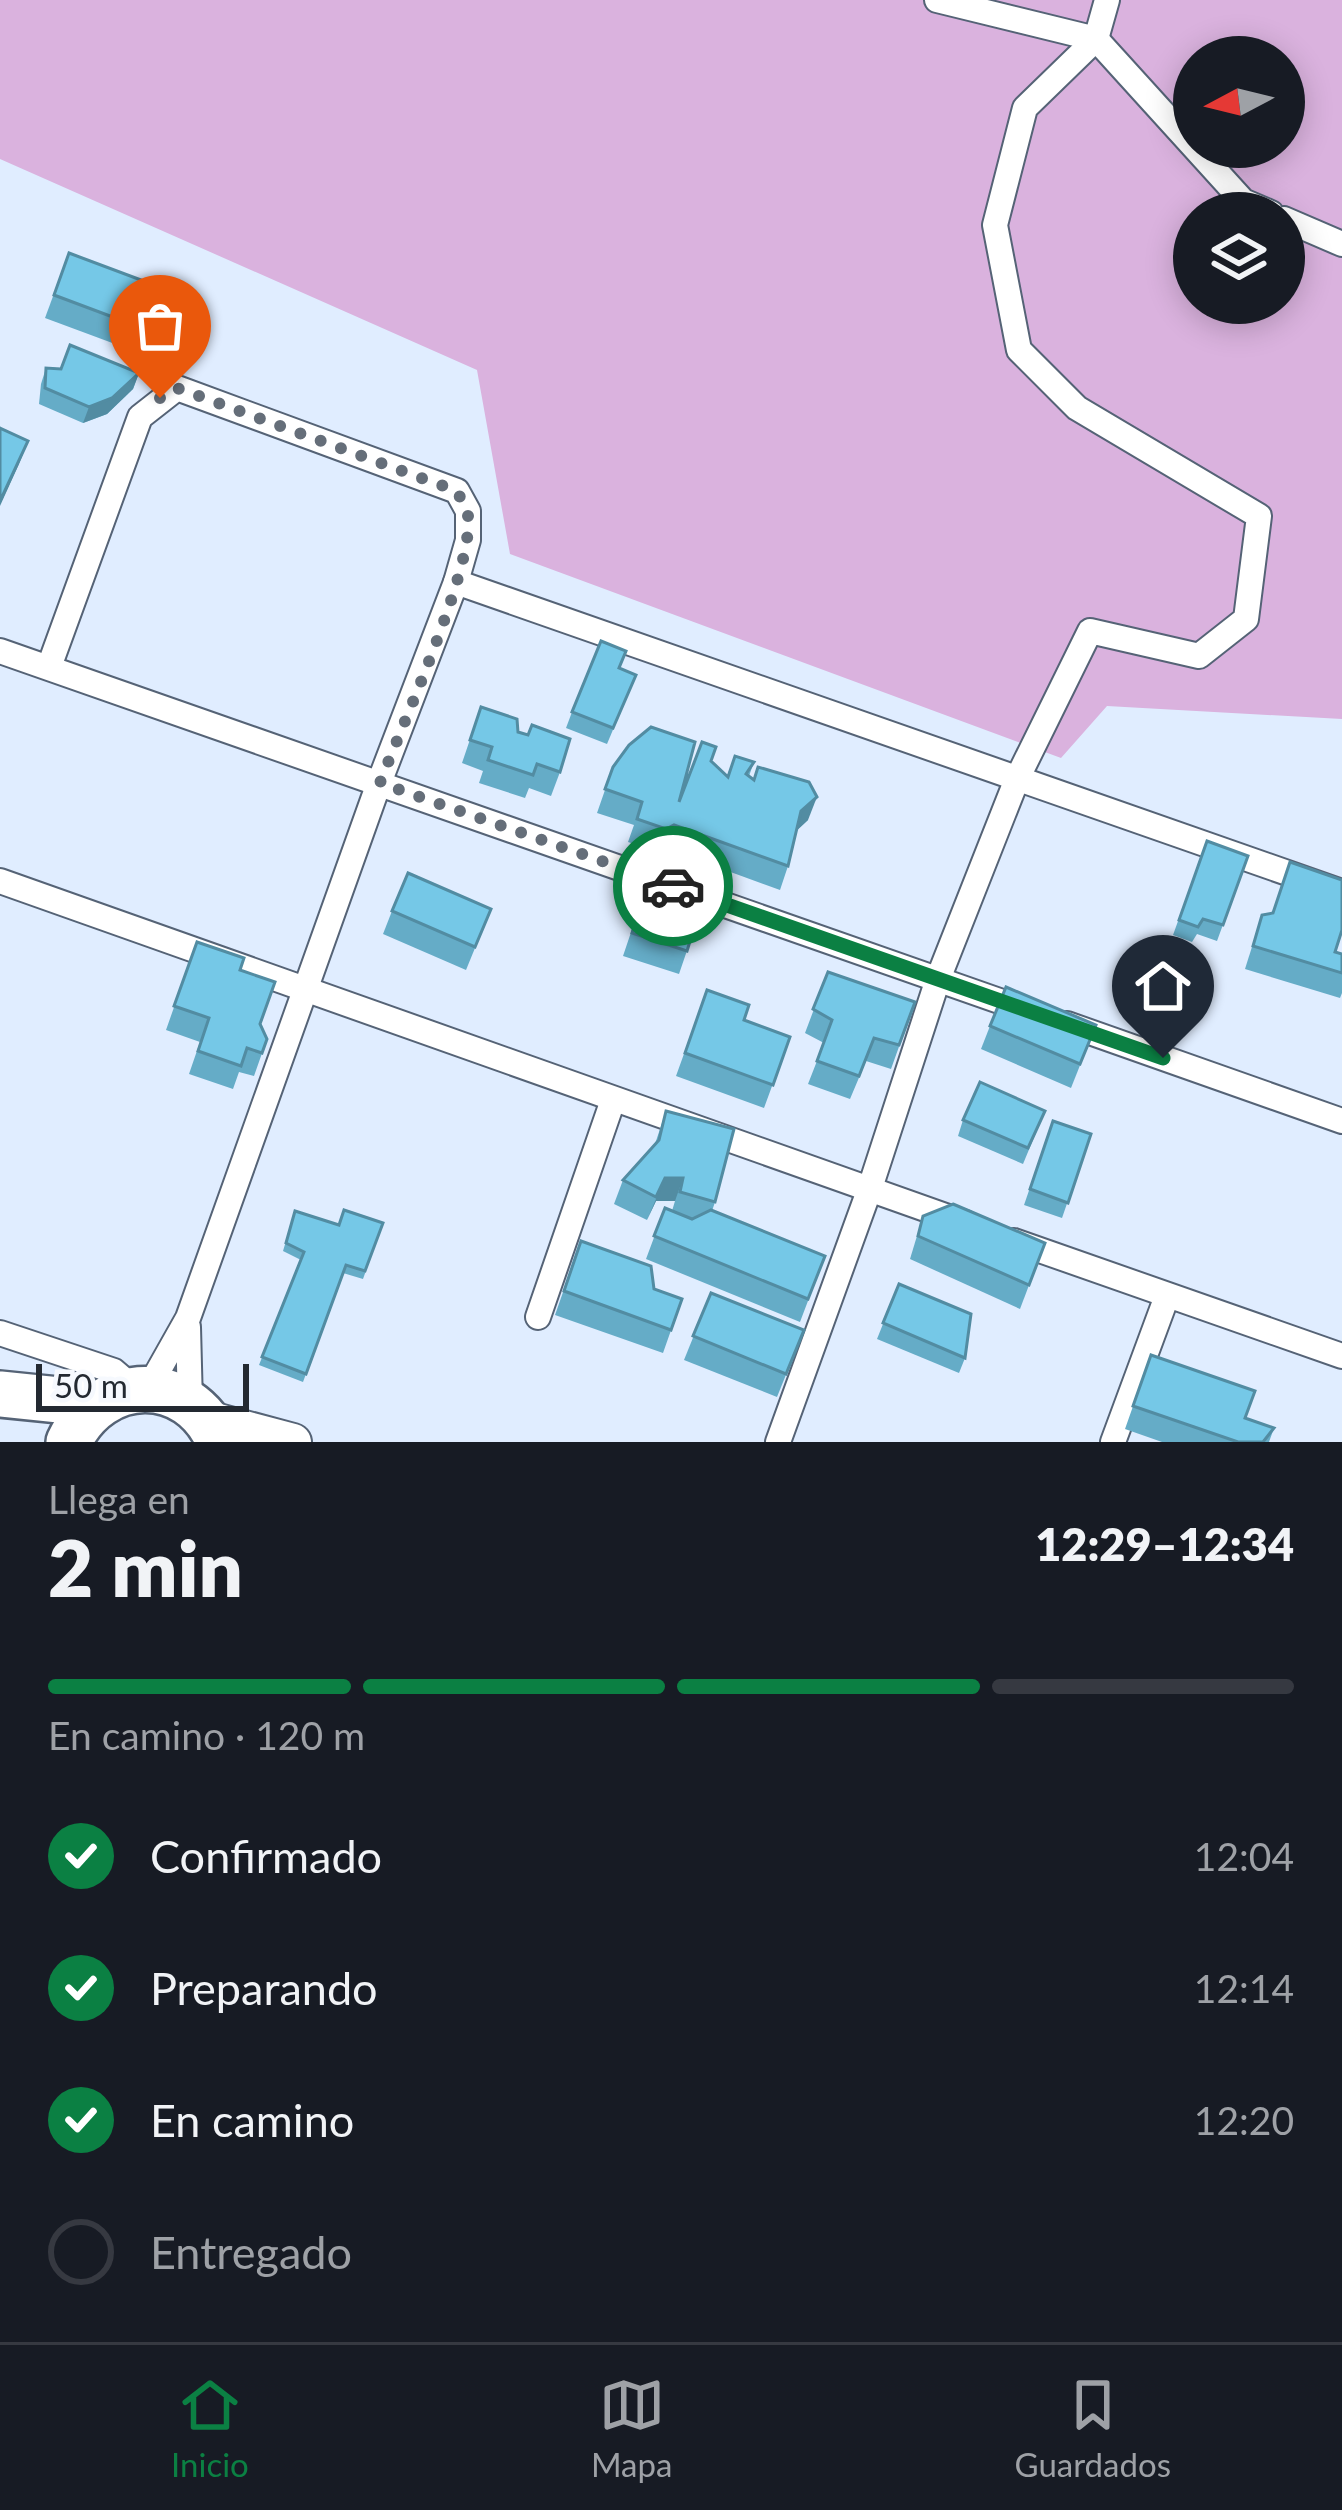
<!DOCTYPE html>
<html lang="es">
<meta charset="utf-8">
<style>
body{margin:0;font-family:Lato,sans-serif;background:#20242c;color:#f1f3f6;height:100vh;display:flex;flex-direction:column;font-size:45px;white-space:nowrap}
*{box-sizing:border-box;margin:0}
p{font-size:39px;color:#9ea1a6}
.icon{flex:none;width:66px;height:66px;fill:none;stroke:currentColor;stroke-width:2;stroke-linecap:round;stroke-linejoin:round}
.map{position:relative;height:1442px;overflow:hidden}
.drawer{display:flex;flex-direction:column;background:#171b24;flex:1}
.drawer>*{flex:none}
.needle{width:78px;rotate:263deg}
.buttons{position:absolute;left:1173px;top:36px;display:grid;gap:24px}
.buttons a{display:grid;place-items:center;width:132px;height:132px;border-radius:50%;background:#171b24;box-shadow:0 6px 30px #0003;font-size:60px}
.scale{position:absolute;left:36px;bottom:30px;width:213px;box-sizing:border-box;padding-left:12px;border:6px solid #232931;border-top:0;font-size:33px;line-height:42px;white-space:nowrap;color:#232931;-webkit-text-stroke:9px #f6f9fe;paint-order:stroke}
.pin{position:absolute;display:grid;place-items:center;width:102px;height:102px;color:#fff;margin:-123px -51px;border-radius:50% 50% 50% 0;rotate:-45deg;box-shadow:0 0 12px #0007}
.pin .icon{rotate:45deg}
.courier{position:absolute;display:grid;place-items:center;width:120px;height:120px;margin:-60px;border:9px solid #0b8043;border-radius:50%;background:#fff;color:#222;box-shadow:0 3px 15px #0007}
.head em{font-style:normal;font-weight:800}
.head div{display:flex;flex-direction:column-reverse}
.head{display:flex;align-items:center;justify-content:space-between;height:204px;padding:0 48px}
h1{font-size:78px;font-weight:800;line-height:90px}
.bar{display:grid;grid-template-columns:repeat(4,1fr);gap:18px 12px;align-content:center;height:144px;padding:0 48px}
.bar i{height:15px;border-radius:9px;background:#363941}
.bar .selected{background:#0b8043}
.bar p{grid-column:span 4}
ol{padding:0 48px;list-style:none}
li{display:flex;align-items:center;gap:36px;height:132px}
li p{margin-inline-start:auto}
li .icon{padding:12px;border-radius:50%;background:#0b8043;color:#fff;stroke-width:4}
li:last-child{color:#9ea1a6}
li i{width:66px;height:66px;border:6px solid #363941;border-radius:50%}
.tab-bar{display:flex;justify-content:space-around;align-items:center;height:168px;border-top:3px solid #363941;background:#171b24;font-size:33px;color:#9ea1a6}
.tab-bar a{display:grid;justify-items:center;gap:6px}
.tab-bar .selected{color:#0b8043}
.map>svg:first-child{display:block}
.green{fill:#dab2de;fill-rule:evenodd}
.lines{fill:none;stroke-linecap:round;stroke-linejoin:round}
.street-casing{stroke:#556376;stroke-width:28}
.secondary-casing{stroke:#556376;stroke-width:40}
.highway-casing{stroke:#556376;stroke-width:50}
.street{stroke:#fff;stroke-width:24}
.secondary{stroke:#fff;stroke-width:36}
.highway{stroke:#fff;stroke-width:45}
.wall{fill:#65acc7}
.shaded-wall{fill:#528ca2}
.building{fill:#75c8e7;stroke:#528ca2;stroke-width:3}
.done{stroke:#656e79;stroke-width:12;stroke-dasharray:0 21.6}
.route{stroke:#0b8043;stroke-width:15}
</style>
<div class="map">
<svg width="1342" height="1442" viewBox="0 0 1342 1442">
<rect width="100%" height="100%" fill="#e0edff"/>
<!-- green -->
<path class="green" d="M0 0H1342V719L1107 706 1061 758 510 554 477 370 0 159ZM1194 57H1284V147H1194ZM1194 213H1284V303H1194Z"/>
<g class="lines">
<!-- street casing -->
<g class="street-casing">
<g id="street">
<path d="M937 0 1096 39 1243 201 1271 213"/>
<path d="M1284 219 1342 244"/>
<path d="M456 582 1342 892"/>
<path d="M0 651 1028 1011"/>
<path d="M49 667 140 417 177 388 457 491 468 511V540L456 582 379 783 188 1318 148 1389"/>
<path d="M0 881 965 1223"/>
<path d="M1067 1024 1342 1121"/>
<path d="M1014 1241 1342 1356"/>
<path d="M538 1317 613 1100"/>
<path d="M188 1327 190 1404"/>
<path d="M0 1333 114 1371 136 1390"/>
<path d="M778 1442 870 1188 938 979 1017 779 1090 631 1199 656 1246 619 1259 516 1077 408 1019 350 995 225 1025 108 1096 39 1107 0"/>
<path d="M1113 1442 1167 1296"/>
</g>
</g>
<!-- secondary casing -->
<g class="secondary-casing">
<path id="secondary" d="M207 1419 293 1442"/>
</g>
<!-- highway casing -->
<g class="highway-casing">
<g id="highway">
<path d="M0 1394 98 1404"/>
<path d="M69 1442C101 1373 189 1371 219 1442"/>
</g>
</g>
<!-- street -->
<use href="#street" class="street"/>
<!-- secondary -->
<use href="#secondary" class="secondary"/>
<!-- highway -->
<use href="#highway" class="highway"/>
</g>
<!-- wall -->
<g class="wall">
<path d="M69 253 165 289 142 354 45 318Z"/>
<path d="M46 368 139 373 133 389 107 414 83 423 39 404 41 384Z"/>
<path d="M620 668 636 675 607 744 566 728 572 712Z"/>
<path d="M481 707 518 732 560 772 551 796 529 788 525 798 479 783 483 771 462 763Z"/>
<path d="M735 756 754 762 749 776 808 820 796 831 788 866 780 890 665 848 658 852 628 842 634 825 597 813 613 767 679 802 711 761 727 776Z"/>
<path d="M1207 841 1248 856 1217 941 1197 934 1192 942 1173 935Z"/>
<path d="M650 876 714 896 705 920 693 933 679 974 623 956Z"/>
<path d="M491 909 466 970 383 934 392 911Z"/>
<path d="M1262 915 1342 954V993L1340 998 1245 969Z"/>
<path d="M197 942 240 970 267 1039 254 1076 239 1072 233 1089 189 1074 200 1042 166 1030Z"/>
<path d="M828 972 915 1002 891 1069 866 1061 850 1099 808 1084 824 1043 805 1033Z"/>
<path d="M707 990 744 1020 790 1037 764 1108 676 1076Z"/>
<path d="M1096 1025 1071 1088 981 1049 990 1026Z"/>
<path d="M666 1111 715 1202 712 1211 825 1256 800 1322 646 1259 665 1208 672 1211 675 1201H656L647 1220 614 1204 623 1180 655 1144Z"/>
<path d="M1045 1111 1023 1164 958 1136 963 1120Z"/>
<path d="M1053 1121 1091 1134 1062 1218 1024 1205Z"/>
<path d="M295 1211 339 1225 383 1223 363 1279 343 1273 303 1382 259 1365 301 1260 283 1251Z"/>
<path d="M923 1216 1045 1243 1020 1309 910 1259Z"/>
<path d="M581 1241 654 1289 682 1299 663 1353 555 1315Z"/>
<path d="M899 1284 965 1358 959 1373 877 1339Z"/>
<path d="M711 1293 804 1330 777 1397 684 1360Z"/>
<path d="M1151 1355 1245 1418 1274 1428 1269 1442H1162L1125 1429Z"/>
</g>
<!-- shaded-wall -->
<g class="shaded-wall">
<path d="M139 373 133 389 107 414 83 423 89 407Z"/>
<path d="M28 441 19 464 0 506V501Z"/>
<path d="M817 797 808 820 792 835 801 811Z"/>
<path d="M674 825 665 848 658 852 666 829Z"/>
<path d="M714 896 705 920 691 935 699 912Z"/>
<path d="M665 1178H683L675 1201H656L647 1220Z"/>
</g>
<!-- building -->
<g class="building">
<path d="M69 253 165 289 150 331 54 295Z"/>
<path d="M70 345 139 373 112 398 89 407 45 388 46 368 61 369Z"/>
<path d="M0 428 28 441 0 501Z"/>
<path d="M601 641 626 651 619 668 636 675 613 728 572 712Z"/>
<path d="M481 707 517 719 518 732 528 735 532 725 570 739 560 772 537 764 533 775 488 760 492 747 470 740Z"/>
<path d="M651 727 695 742 679 802 702 742 716 747 711 761 728 777 735 756 754 762 746 774 754 780 758 767 809 782 817 797 801 811 788 866 674 825 666 829 637 819 642 802 605 789 613 767 629 745Z"/>
<path d="M1207 841 1248 856 1223 925 1203 919 1198 927 1179 920Z"/>
<path d="M1290 862 1342 880V930L1335 952 1342 954V973L1253 946 1262 915 1273 913Z"/>
<path d="M408 873 491 909 475 947 392 911Z"/>
<path d="M650 876 714 896 699 912 687 951 632 933Z"/>
<path d="M197 942 244 958 240 970 275 982 260 1024 267 1039 262 1053 247 1048 241 1066 198 1051 209 1018 174 1006Z"/>
<path d="M828 972 915 1002 899 1045 874 1038 859 1076 817 1061 832 1020 813 1009Z"/>
<path d="M1006 987 1096 1025 1080 1064 990 1026Z"/>
<path d="M707 990 749 1005 744 1020 790 1037 773 1085 685 1053Z"/>
<path d="M980 1082 1045 1111 1028 1148 963 1120Z"/>
<path d="M666 1111 734 1129 715 1202 680 1192 683 1178H665L656 1197 623 1180 659 1140Z"/>
<path d="M1053 1121 1091 1134 1068 1203 1030 1189Z"/>
<path d="M953 1204 1045 1243 1029 1285 918 1236 923 1216Z"/>
<path d="M665 1208 692 1219 711 1210 825 1256 808 1299 654 1236Z"/>
<path d="M344 1210 383 1223 365 1271 346 1265 306 1374 262 1357 304 1252 286 1243 295 1211 339 1225Z"/>
<path d="M581 1241 651 1266 654 1289 682 1299 671 1330 564 1291Z"/>
<path d="M899 1284 971 1314 965 1358 883 1323Z"/>
<path d="M711 1293 804 1330 786 1374 693 1336Z"/>
<path d="M1151 1355 1255 1391 1245 1418 1274 1428 1263 1442H1238L1133 1406Z"/>
</g>
<g class="lines">
<!-- done -->
<path class="done" d="M160 398 177 388 457 491C461 500 467 507 468 516 474 568 401 727 380 783L673 886"/>
<!-- route -->
<path class="route" d="M673 886 1163 1058"/>
</g>
</svg>
<div class="buttons">
<a><svg class="needle" viewBox="-14 -14 28 28"><path d="M0-13l5 13h-10z" fill="#e53935"/><path d="M0 13l5-13h-10z" fill="#9ea1a6"/></svg></a>
<a><svg class="icon" aria-label="layers" viewBox="0 0 24 24"><path d="M12 4l9 5-9 5-9-5zM3 14l9 5 9-5"/></svg></a>
</div>
<div class="scale">50 m</div>
<div class="pin" style="left:160px;top:398px;background:#ea580c"><svg class="icon" aria-label="bag" viewBox="0 0 24 24"><path d="M5 8h14l-1 12H6zM9 8a3 3 0 0 1 6 0"/></svg></div>
<div class="pin" style="left:1163px;top:1058px;background:#1f2937"><svg class="icon" aria-label="home" viewBox="0 0 24 24"><path d="M3 11l9-7 9 7M6 9v11h12V9"/></svg></div>
<div class="courier" style="left:673px;top:886px"><svg class="icon" aria-label="car" viewBox="0 0 24 24"><path d="M5 17H2v-5l4-1 3-4h7l3 4 3 1v5h-3M9 17h6M6 11h13"/><circle cx="7" cy="17" r="2"/><circle cx="17" cy="17" r="2"/></svg></div>
</div>
<section class="drawer">
<div class="head"><div><h1>2 min</h1><p>Llega en</p></div><em>12:29–12:34</em></div>
<div class="bar"><i class="selected"></i><i class="selected"></i><i class="selected"></i><i></i><p>En camino · 120 m</p></div>
<ol>
<li><svg class="icon" aria-label="check" viewBox="0 0 24 24"><path d="M5 12l5 5 9-10"/></svg>Confirmado<p>12:04</p></li>
<li><svg class="icon" aria-label="check" viewBox="0 0 24 24"><path d="M5 12l5 5 9-10"/></svg>Preparando<p>12:14</p></li>
<li><svg class="icon" aria-label="check" viewBox="0 0 24 24"><path d="M5 12l5 5 9-10"/></svg>En camino<p>12:20</p></li>
<li><i></i>Entregado</li>
</ol>
</section>
<nav class="tab-bar">
<a class="selected"><svg class="icon" aria-label="home" viewBox="0 0 24 24"><path d="M3 11l9-7 9 7M6 9v11h12V9"/></svg>Inicio</a>
<a><svg class="icon" aria-label="map" viewBox="0 0 24 24"><path d="M3 6l6-2 6 2 6-2v14l-6 2-6-2-6 2zM9 4v14M15 6v14"/></svg>Mapa</a>
<a><svg class="icon" aria-label="saved" viewBox="0 0 24 24"><path d="M7 4h10v16l-5-4-5 4z"/></svg>Guardados</a>
</nav>
